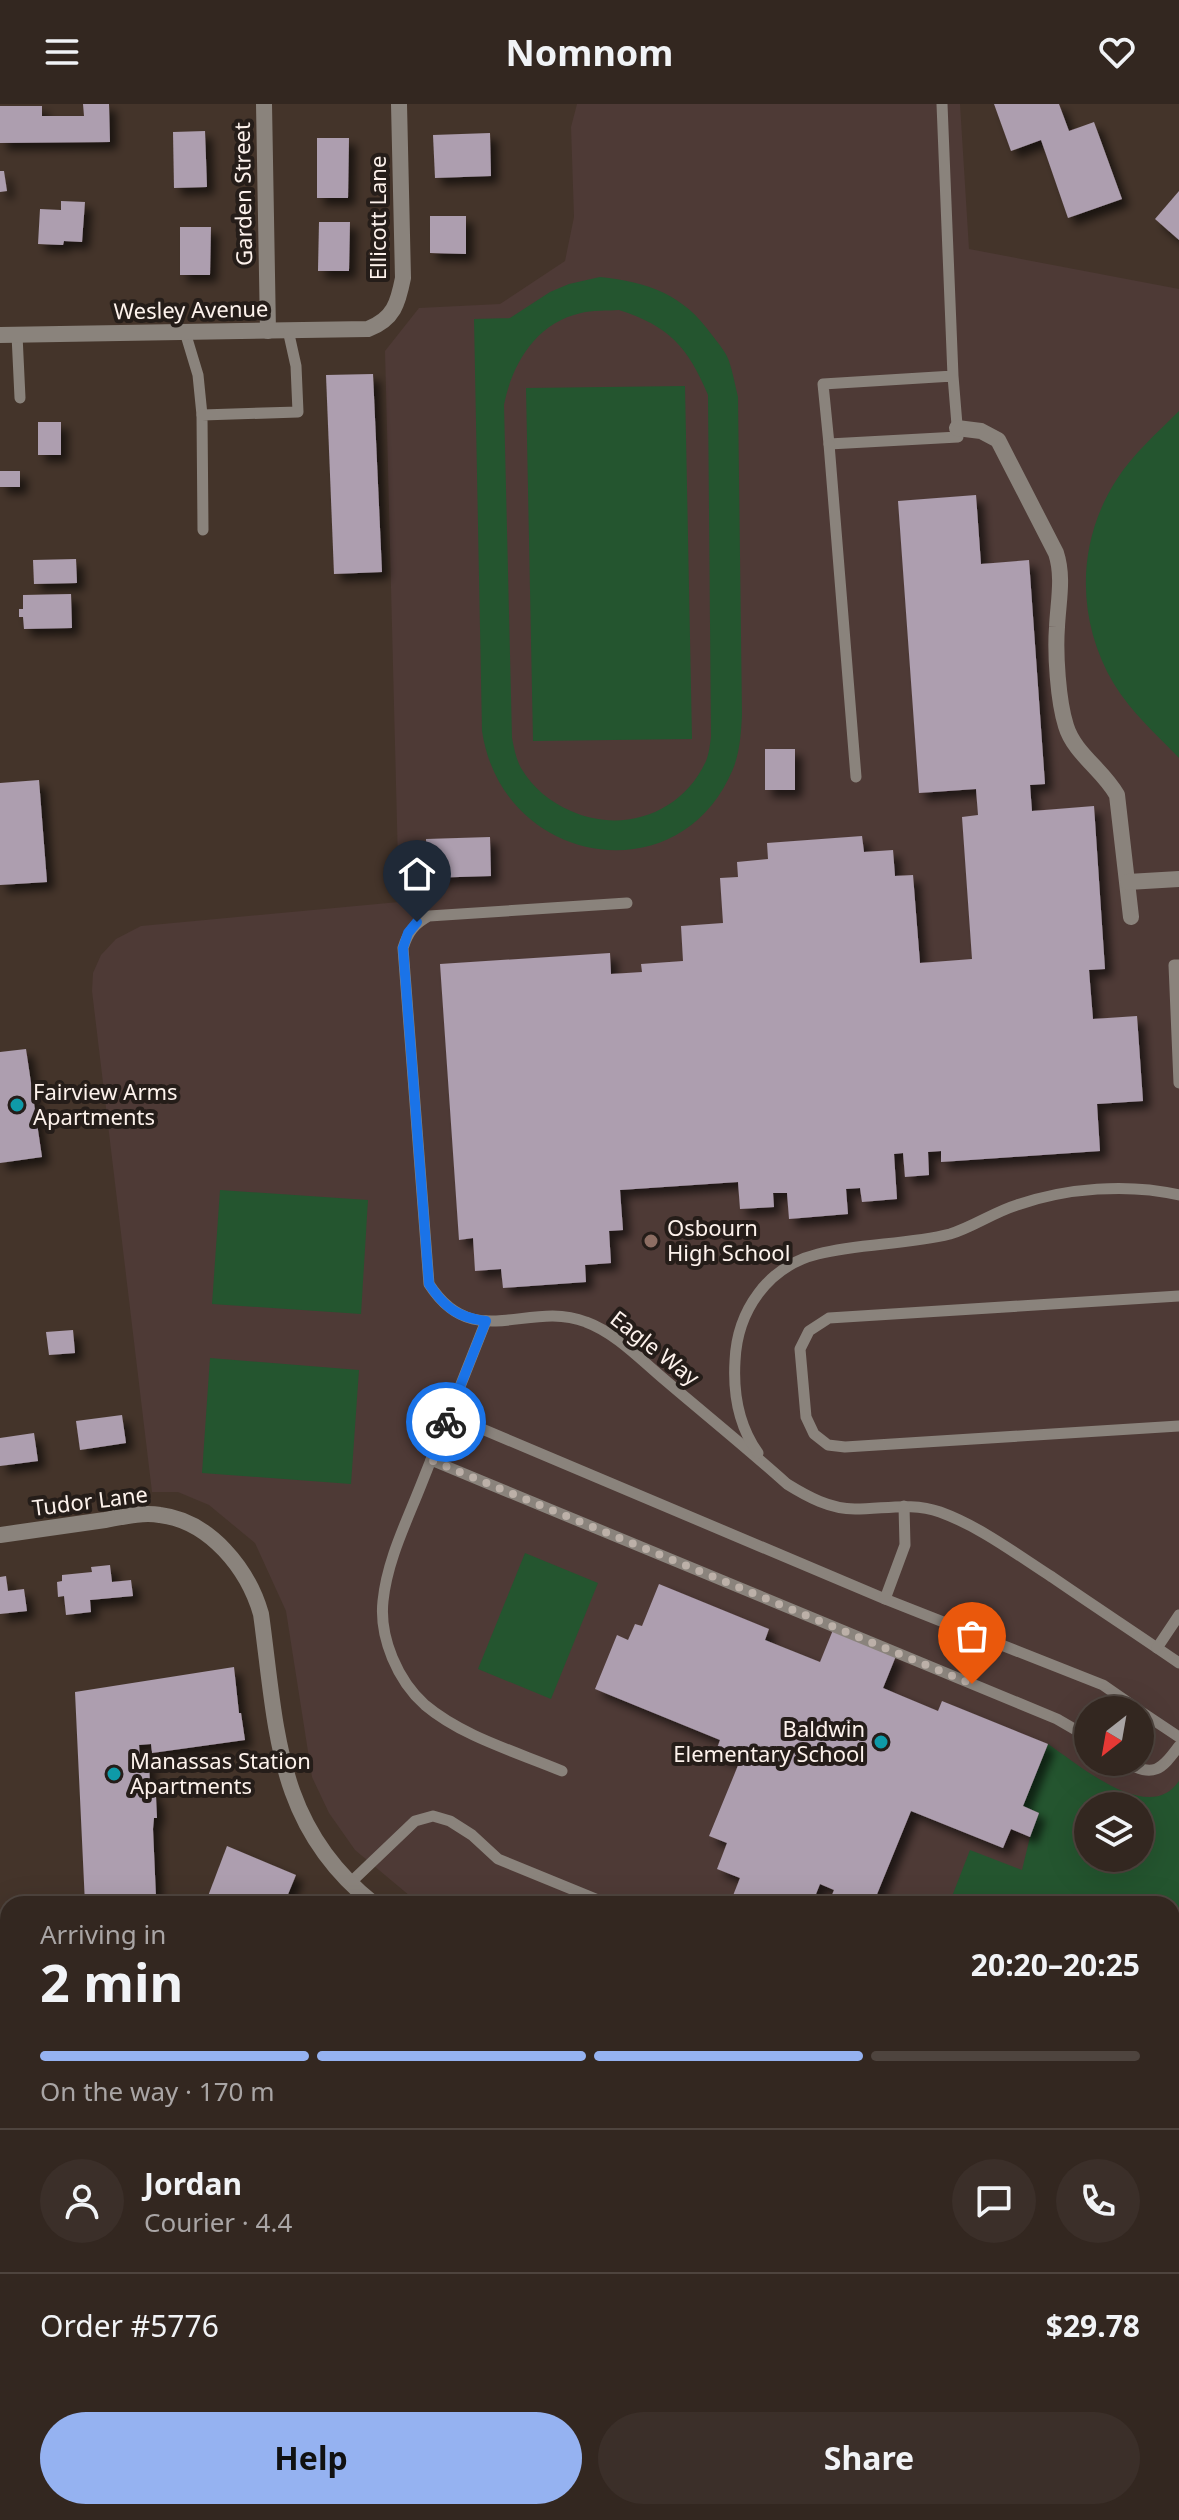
<!DOCTYPE html>
<meta charset="utf-8">
<style>
body{margin:0;font-family:"Noto Sans",sans-serif;background:#3b2f29;color:#f1f3f6;height:100vh;display:flex;flex-direction:column;font-size:30px;white-space:nowrap}
*{box-sizing:border-box;margin:0}
p{font-size:26px;color:#a9a5a5}
.icon{flex:none;width:44px;height:44px;fill:none;stroke:currentColor;stroke-width:2;stroke-linecap:round;stroke-linejoin:round}
.map{position:relative;flex:1;overflow:hidden}
.drawer{position:absolute;left:0px;top:1792px;width:1180px;height:624px;display:flex;flex-direction:column;background:#332720;border-radius:24px 24px 0 0;box-shadow:0 8px 32px #0002,0 0 0 2px #4e443e}
.drawer>*{flex:none}
.needle{width:52px;rotate:211deg}
.tools{position:absolute;left:1074px;top:1592px;display:grid;gap:16px}
.tools a{display:grid;place-items:center;width:80px;height:80px;border-radius:50%;background:#332720;box-shadow:0 8px 32px #0002,0 0 0 2px #4e443e;font-size:40px}
.pin{position:absolute;display:grid;place-items:center;width:68px;height:68px;color:#fff;margin:-82px -34px;border-radius:50% 50% 50% 0;rotate:-45deg;box-shadow:0 0 8px #0007}
.pin .icon{rotate:45deg}
.courier{position:absolute;display:grid;place-items:center;width:80px;height:80px;margin:-40px;border:6px solid #1a73e8;border-radius:50%;background:#fff;color:#222;box-shadow:0 2px 10px #0007}
.head em{font-style:normal;font-weight:700}
.head div{display:flex;flex-direction:column-reverse}
.head{display:flex;align-items:center;justify-content:space-between;height:136px;padding:0 40px}
h1{font-size:52px;font-weight:700;line-height:60px}
.bar{display:grid;grid-template-columns:repeat(4,1fr);gap:12px 8px;align-content:center;height:96px;padding:0 40px}
.bar i{height:10px;border-radius:6px;background:#4e443e}
.bar .on{background:#95b2f1}
.bar p{grid-column:span 4}
.line{display:flex;align-items:center;gap:20px;padding:0 40px;border-top:2px solid #4e443e}
.line div{flex:1}
.round{display:grid;place-items:center;flex:none;width:84px;height:84px;border-radius:42px;background:#3b2f29}
.cta{display:flex;gap:16px;margin-top:auto;padding:16px 40px}
.cta a{flex:1;height:92px;border-radius:48px;background:#95b2f1;color:#111;font-size:32px;font-weight:700;line-height:92px;text-align:center}
.cta a+a{background:#3b2f29;color:#f1f3f6}
header{display:flex;justify-content:space-between;align-items:center;height:104px;padding:0 40px;background:#332720;font-size:36px;font-weight:700}
.map>svg:first-child{display:block}
.education{fill:#4e3a36;fill-rule:evenodd}
.green{fill:#24552f;fill-rule:evenodd}
.building{fill:#ad9eaf;filter:url(#shadow)}
.lines{fill:none;stroke-linecap:round;stroke-linejoin:round}
.service{stroke:#8a837c;stroke-width:11}
.pedestrian{stroke:#8a837c;stroke-width:16}
.minor{stroke:#8a837c;stroke-width:16}
.tertiary{stroke:#8a837c;stroke-width:16}
.secondary{stroke:#b8ada2;stroke-width:16}
.trunk{stroke:#ebdccc;stroke-width:22}
.rail-casing{stroke:#e0d4cd;stroke-width:9}
.rail{stroke:#251d19;stroke-width:6;stroke-dasharray:18;stroke-linecap:butt}
.done{stroke:#bcb0a8;stroke-width:8;stroke-dasharray:0 14.4}
.route{stroke:#1a73e8;stroke-width:10}
.culture-dot{fill:#0f9aa8;stroke:#251d19;stroke-width:3}
.education-dot{fill:#8d6e63;stroke:#251d19;stroke-width:3}
.labels{text-anchor:middle;stroke-width:8;stroke-linejoin:round;paint-order:stroke}
.street-label{font-size:22px;fill:#fdf2ec;stroke:#251d19}
.poi-label{font-size:22px;fill:#fdf2ec;stroke:#251d19;text-anchor:start}
</style>
<header><svg class="icon" aria-label="menu" viewBox="0 0 24 24"><path d="M4 6h16M4 12h16M4 18h16"/></svg>Nomnom<svg class="icon" aria-label="heart" viewBox="0 0 24 24"><path d="M12 20l-8-8c-3-5 5-10 8-4 3-6 11-1 8 4z"/></svg></header>
<div class="map">
<svg width="1179" height="2416" viewBox="0 0 1179 2416">
<defs>
<filter id="shadow"><feDropShadow dx="7" dy="7" stdDeviation="4" flood-color="#0009"/></filter>
</defs>
<rect width="100%" height="100%" fill="#44342a"/>
<!-- education -->
<path class="education" d="M577 0H960L969 145 1179 185V1880L1172 1800H428L410 1792 355 1746 329 1709 312 1673 286 1507 255 1439 209 1401 178 1388H152L92 887 93 869 101 851 116 835 141 822 399 798 385 247 419 204 500 200 565 157 574 113 571 23ZM1088 1606H1140V1658H1088ZM1088 1702H1140V1754H1088Z"/>
<!-- green -->
<g class="green">
<path d="M600 173C648 178 683 190 712 231 718 239 726 248 729 257 733 269 735 281 738 293L742 611C741 629 740 648 733 665 680 793 502 762 482 627L474 215 510 214 550 188 569 180ZM619 206C669 222 688 243 708 291L711 633C710 640 709 650 706 657 682 710 622 730 571 707 550 698 533 684 521 664 516 655 514 644 512 634L504 301C512 260 536 219 581 209 592 206 607 207 619 206Z"/>
<path d="M685 282 692 635 533 637 526 284Z"/>
<path d="M1179 307V654C1156 630 1131 608 1114 580 1076 516 1076 438 1117 375 1133 350 1157 329 1179 307Z"/>
<path d="M220 1086 368 1096 361 1210 212 1200Z"/>
<path d="M210 1254 359 1266 351 1380 202 1369Z"/>
<path d="M525 1449 598 1479 551 1595 478 1565Z"/>
<path d="M1048 1640C1078 1660 1149 1722 1179 1677V1881L1172 1889V1800H949L970 1746 1022 1766 1030 1733 1039 1709 1023 1702ZM1088 1702H1140V1754H1088Z"/>
</g>
<!-- building -->
<g class="building">
<path d="M83 0H109L110 38 0 39V2H42V12H84Z"/>
<path d="M994 0H1059L1069 27 1094 18 1122 95 1068 114 1041 36 1011 47Z"/>
<path d="M205 27 207 83 174 84 173 28Z"/>
<path d="M490 29 491 72 435 74 433 31Z"/>
<path d="M317 34H349L348 94H317Z"/>
<path d="M0 67H4L7 87 0 88Z"/>
<path d="M1179 87V136L1155 115Z"/>
<path d="M61 97 85 98 82 138 64 137 63 141 38 140 40 105 61 106Z"/>
<path d="M430 112H466V150L430 149Z"/>
<path d="M319 118H350L349 167H318Z"/>
<path d="M180 123H211L210 171H180Z"/>
<path d="M373 270 382 468 334 470 326 271Z"/>
<rect x="38" y="318" width="23" height="33"/>
<rect x="0" y="367" width="20" height="16"/>
<path d="M976 391 981 460 1029 456 1045 680 1030 681 1032 707 1094 702 1105 865 1089 866 1093 915 1137 912 1143 997 1097 1000 1100 1047 941 1058V1047L928 1048 929 1071 905 1073 903 1049 894 1050 897 1095 862 1098 860 1084 846 1085 848 1110 789 1115 787 1089H773L774 1103 740 1105 738 1078 620 1086 623 1126 609 1127 611 1159 585 1161 586 1178 503 1184 501 1165 475 1167 473 1134 459 1136 440 860 610 849 611 870 642 868 641 860 683 857 681 822 723 819 720 774 738 773 737 758 768 755 767 739 862 732 864 748 893 746 895 772 913 771 920 859 972 855 962 713 978 711 976 685 919 689 898 397Z"/>
<path d="M76 455 77 479 34 480 33 456Z"/>
<path d="M71 490 72 524 24 525 23 513H19V505H23V491Z"/>
<rect x="765" y="645" width="30" height="41"/>
<path d="M39 676 47 778 0 781V679Z"/>
<path d="M490 733 491 772 427 774 426 735Z"/>
<path d="M26 945 42 1053 0 1059V948Z"/>
<path d="M73 1226 75 1249 49 1251 46 1228Z"/>
<path d="M122 1311 126 1339 80 1346 76 1317Z"/>
<path d="M34 1329 38 1357 0 1362V1334Z"/>
<path d="M110 1461 112 1478 131 1476 133 1492 90 1496 91 1508 66 1511 64 1492 58 1493 57 1478 62 1477V1471L92 1468 91 1463Z"/>
<path d="M6 1472 8 1487 24 1485 27 1507 0 1510V1473Z"/>
<path d="M659 1480 769 1525 765 1536 820 1558 833 1526 896 1552 883 1584 938 1607 942 1597 1048 1640 1023 1702 1039 1709 1030 1733 1011 1725 1003 1744 911 1707 873 1800H854L832 1791 834 1786 820 1780 812 1800 788 1793 785 1800 730 1799 740 1774 717 1765 727 1739 709 1732 739 1659 715 1650 720 1636 595 1585 617 1531 628 1536 635 1520 642 1522Z"/>
<path d="M234 1563 239 1609H241L245 1636 152 1649 151 1640 139 1641 140 1654 149 1658 150 1682 153 1693H156L157 1714H154L153 1725 156 1793 153 1794V1797H147L148 1800H85L75 1588Z"/>
<path d="M227 1742 296 1771 284 1800H205Z"/>
<path d="M0 1999 8 2002V2080L0 2076Z"/>
<path d="M0 2248 8 2252V2292L0 2289Z"/>
<path d="M8 2303V2328L0 2324Z"/>
<path d="M28 2408H43L50 2411 47 2416H25Z"/>
<path d="M82 2408H104L100 2416Z"/>
<path d="M316 2408H339L336 2415 327 2412 326 2416H313Z"/>
<path d="M597 2408H661L666 2410 663 2416H593Z"/>
<path d="M874 2408H938L935 2416H870Z"/>
<path d="M986 2408H1013L1010 2416H983Z"/>
</g>
<g class="lines">
<!-- service -->
<g class="service">
<path d="M942 0 953 272 958 333 829 340 823 280 953 272"/>
<path d="M185 228 198 271 202 311"/>
<path d="M17 231 20 294"/>
<path d="M829 340 856 673"/>
<path d="M203 426 202 311 298 308 296 262 288 226"/>
<path d="M627 799 429 812C414 820 408 828 403 844L429 1180C474 1250 528 1195 586 1218 616 1229 641 1256 665 1276 706 1311 747 1344 787 1380 808 1393 830 1405 855 1405 885 1405 912 1398 940 1408 981 1423 1016 1450 1052 1473 1094 1502 1137 1530 1179 1559"/>
<path d="M1179 861H1174L1179 979"/>
<path d="M1179 1192 829 1214 809 1227 800 1245 806 1313 814 1330 828 1341 845 1343 1179 1322"/>
<path d="M486 1217C464 1272 442 1327 421 1381 406 1419 387 1457 383 1497 379 1534 398 1577 425 1601 463 1633 517 1648 562 1667"/>
<path d="M449 1311 885 1495"/>
<path d="M758 1349C738 1321 733 1290 735 1257 737 1207 768 1162 818 1150 861 1139 906 1141 950 1130 973 1123 994 1108 1017 1101 1066 1084 1128 1079 1179 1091"/>
<path d="M431 1356 1057 1615 1088 1633"/>
<path d="M904 1402 905 1441 885 1495 1103 1581 1139 1606"/>
<path d="M1157 1544 1179 1511"/>
<path d="M1140 1607 1179 1633"/>
<path d="M1125 1658C1154 1674 1161 1666 1179 1642"/>
<path d="M349 1780 415 1717 433 1712 450 1717 472 1731 498 1755 608 1800"/>
<path d="M0 1985 8 1988"/>
<path d="M0 2088 8 2091"/>
<path d="M0 2357 8 2360"/>
<path d="M805 2408H829"/>
<path d="M0 2411 8 2392"/>
<path d="M500 2416 503 2408"/>
<path d="M762 2416 765 2408"/>
<path d="M968 2416 971 2408"/>
</g>
<!-- pedestrian -->
<g class="pedestrian">
<path d="M957 324 981 327 998 336 1056 449C1064 473 1058 499 1057 523 1055 549 1058 597 1066 622 1074 649 1103 666 1117 691L1131 813"/>
<path d="M1128 778 1179 775"/>
</g>
<!-- minor -->
<g class="minor">
<path d="M264 0 268 227"/>
<path d="M0 231 368 225C394 215 398 199 403 174L399 0"/>
</g>
<!-- tertiary -->
<g class="tertiary">
<path d="M0 1431C35 1426 70 1421 105 1416 122 1413 142 1408 160 1411 210 1417 248 1465 261 1510 277 1625 275 1722 374 1800"/>
<path d="M1172 2135 1179 2138"/>
<path d="M1172 2300 1179 2283"/>
<path d="M1124 2416 1127 2408"/>
</g>
<!-- secondary -->
<path class="secondary" d="M0 2209 8 2213"/>
<!-- trunk -->
<g class="trunk">
<path d="M468 2408 486 2416"/>
<path d="M144 2416 147 2408"/>
</g>
<!-- rail casing -->
<g class="rail-casing">
<g id="rail">
<path d="M0 1924 8 1927"/>
<path d="M0 1940 8 1943"/>
<path d="M1172 2401 1179 2404"/>
<path d="M1154 2408 1173 2416"/>
</g>
</g>
<!-- rail -->
<use href="#rail" class="rail"/>
</g>
<g class="lines">
<!-- done -->
<path class="done" d="M446 1318 431 1356 972 1580"/>
<!-- route -->
<path class="route" d="M417 818 408 829 403 844 429 1180C444 1203 458 1214 486 1217L446 1318"/>
</g>
<!-- markers -->
<g class="culture-dot">
<circle cx="17" cy="1001" r="8"/>
<circle cx="881" cy="1638" r="8"/>
<circle cx="114" cy="1670" r="8"/>
</g>
<circle class="education-dot" cx="651" cy="1137" r="8"/>
<g class="labels">
<!-- street labels -->
<g class="street-label">
<text transform="translate(243 90) rotate(-91)" y="8">Garden Street</text>
<text transform="translate(378 114) rotate(-90)" y="8">Ellicott Lane</text>
<text transform="translate(191 206) rotate(-1)" y="8">Wesley Avenue</text>
<text transform="translate(655 1244) rotate(38)" y="8">Eagle Way</text>
<text transform="translate(90 1397) rotate(-7)" y="8">Tudor Lane</text>
</g>
<!-- poi labels -->
<g class="poi-label">
<text x="33" y="996">Fairview Arms<tspan x="33" dy="25">Apartments</tspan></text>
<text x="667" y="1132">Osbourn<tspan x="667" dy="25">High School</tspan></text>
<text x="865" y="1633" text-anchor="end">Baldwin<tspan x="865" dy="25">Elementary School</tspan></text>
<text x="130" y="1665">Manassas Station<tspan x="130" dy="25">Apartments</tspan></text>
</g>
</g>
</svg>
<div class="tools">
<a><svg class="needle" viewBox="-14 -14 28 28"><path d="M0-13l5 13h-10z" fill="#e53935"/><path d="M0 13l5-13h-10z" fill="#a9a5a5"/></svg></a>
<a><svg class="icon" aria-label="layers" viewBox="0 0 24 24"><path d="M12 4l9 5-9 5-9-5zM3 14l9 5 9-5"/></svg></a>
</div>
<div class="pin" style="left:972px;top:1580px;background:#ea580c"><svg class="icon" aria-label="bag" viewBox="0 0 24 24"><path d="M5 8h14l-1 12H6zM9 8a3 3 0 0 1 6 0"/></svg></div>
<div class="pin" style="left:417px;top:818px;background:#1f2937"><svg class="icon" aria-label="home" viewBox="0 0 24 24"><path d="M3 11l9-7 9 7M6 9v11h12V9"/></svg></div>
<div class="courier" style="left:446px;top:1318px"><svg class="icon" aria-label="bike" viewBox="0 0 24 24"><circle cx="6" cy="16" r="4"/><circle cx="18" cy="16" r="4"/><path d="M6 16l4-8h5l3 8M10 8l3 8H6M13 5h3"/></svg></div>
<section class="drawer">
<div class="head"><div><h1>2 min</h1><p>Arriving in</p></div><em>20:20–20:25</em></div>
<div class="bar"><i class="on"></i><i class="on"></i><i class="on"></i><i></i><p>On the way · 170 m</p></div>
<div class="line" style="height:144px"><a class="round"><svg class="icon" aria-label="person" viewBox="0 0 24 24"><circle cx="12" cy="8" r="4"/><path d="M4 21q1-7 8-7t8 7"/></svg></a><div><b>Jordan</b><p>Courier · 4.4</p></div><a class="round"><svg class="icon" aria-label="chat" viewBox="0 0 24 24"><path d="M4 5h16v11H9l-5 4z"/></svg></a><a class="round"><svg class="icon" aria-label="phone" viewBox="0 0 24 24"><path d="M5 4h4l2 5-3 2q2 4 5 5l2-3 5 2v4C11 20 4 13 5 4z"/></svg></a></div>
<div class="line" style="height:104px"><div>Order #5776</div><b>$29.78</b></div>
<div class="cta"><a>Help</a><a>Share</a></div>
</section>
</div>
